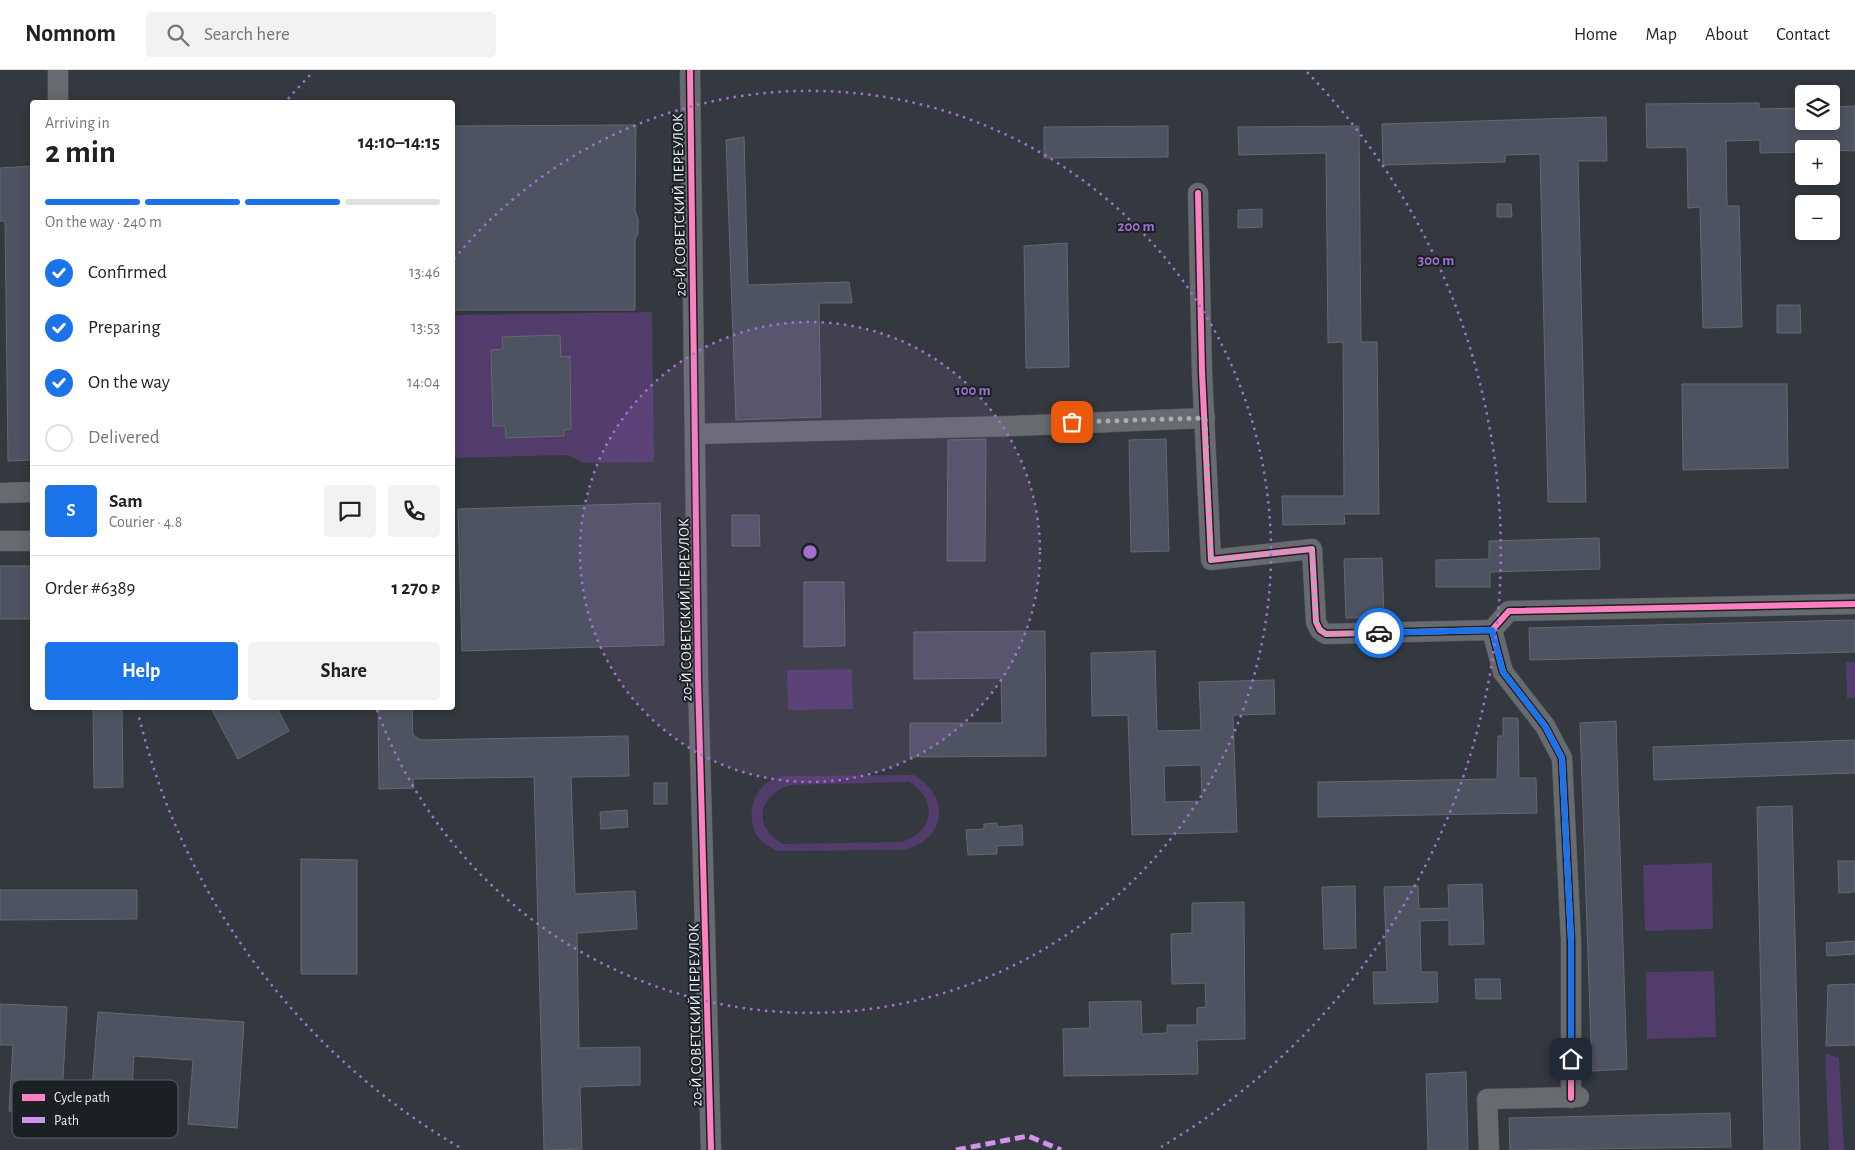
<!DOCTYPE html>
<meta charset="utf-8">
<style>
body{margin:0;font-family:"Alegreya Sans",sans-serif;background:#f2f2f2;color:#202124;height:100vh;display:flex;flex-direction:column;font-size:19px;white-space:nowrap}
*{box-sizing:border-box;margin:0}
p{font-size:16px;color:#757577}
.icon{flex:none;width:28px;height:28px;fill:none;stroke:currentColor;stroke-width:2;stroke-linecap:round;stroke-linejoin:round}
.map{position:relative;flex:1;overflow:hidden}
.details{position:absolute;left:30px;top:30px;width:425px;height:610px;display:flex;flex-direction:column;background:#fff;border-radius:5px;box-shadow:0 2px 12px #0003}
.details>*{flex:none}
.buttons{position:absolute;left:1795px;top:15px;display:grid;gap:10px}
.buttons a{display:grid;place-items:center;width:45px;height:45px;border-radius:5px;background:#fff;box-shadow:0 2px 12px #0003;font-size:25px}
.pin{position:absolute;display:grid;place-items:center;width:42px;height:42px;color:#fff;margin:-21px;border-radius:10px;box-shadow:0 2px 8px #0006}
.courier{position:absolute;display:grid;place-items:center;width:50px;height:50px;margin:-25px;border:4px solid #1a73e8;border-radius:50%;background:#fff;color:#222;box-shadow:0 1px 6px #0007}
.head em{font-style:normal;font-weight:700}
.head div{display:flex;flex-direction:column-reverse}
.head{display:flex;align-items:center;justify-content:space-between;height:85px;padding:0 15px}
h1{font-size:32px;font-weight:700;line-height:38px}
.bar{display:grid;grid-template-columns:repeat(4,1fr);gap:8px 5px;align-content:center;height:60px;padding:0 15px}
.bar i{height:6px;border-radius:4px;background:#e0e0e0}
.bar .on{background:#1a73e8}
.bar p{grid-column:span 4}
.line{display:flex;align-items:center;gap:12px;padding:0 15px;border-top:1px solid #e0e0e0}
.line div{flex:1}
.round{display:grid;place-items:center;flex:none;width:52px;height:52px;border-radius:5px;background:#f2f2f2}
ol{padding:0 15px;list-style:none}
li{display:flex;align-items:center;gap:15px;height:55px}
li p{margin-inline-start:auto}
li .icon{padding:5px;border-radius:50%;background:#1a73e8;color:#fff;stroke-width:4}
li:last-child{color:#757577}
li i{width:28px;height:28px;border:2px solid #e0e0e0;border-radius:50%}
.button{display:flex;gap:10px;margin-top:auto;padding:10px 15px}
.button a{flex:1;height:58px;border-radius:5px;background:#1a73e8;color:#fff;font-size:20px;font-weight:700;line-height:58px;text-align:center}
.button a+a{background:#f2f2f2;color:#202124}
header{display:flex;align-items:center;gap:30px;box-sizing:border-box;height:70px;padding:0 25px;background:#fff;border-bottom:1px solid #e0e0e0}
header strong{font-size:24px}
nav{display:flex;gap:28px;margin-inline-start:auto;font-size:18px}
.search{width:350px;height:45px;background:#f2f2f2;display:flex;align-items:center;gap:12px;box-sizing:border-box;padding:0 18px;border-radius:5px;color:#757577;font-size:19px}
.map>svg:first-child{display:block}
.green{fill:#513c6b;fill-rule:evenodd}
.building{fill:#4e5362;stroke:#65686d;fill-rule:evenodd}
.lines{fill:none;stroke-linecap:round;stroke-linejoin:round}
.minor-casing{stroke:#51565a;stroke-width:21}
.minor{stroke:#676b6f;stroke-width:20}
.quiet{stroke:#d193ec;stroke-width:5;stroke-dasharray:10 5;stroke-linecap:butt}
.cycleway-casing{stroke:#1b2024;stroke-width:9}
.cycleway{stroke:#ff80c0;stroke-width:6}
.done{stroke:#a8aeb4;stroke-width:5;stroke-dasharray:0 9}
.route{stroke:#1a73e8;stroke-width:6}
.ring{fill:none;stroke:#a170d1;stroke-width:2.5;stroke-dasharray:2.5 5}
.labels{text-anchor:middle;stroke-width:4;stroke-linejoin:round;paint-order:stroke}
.street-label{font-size:15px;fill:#e7edf3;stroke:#1b2024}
.key{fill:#1b2024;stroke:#585e62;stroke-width:1}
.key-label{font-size:14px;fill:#e7edf3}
.centre{fill:#a170d1;stroke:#1b2024;stroke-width:2.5}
.ring-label{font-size:15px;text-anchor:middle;font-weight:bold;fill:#a170d1;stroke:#1b2024;stroke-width:4;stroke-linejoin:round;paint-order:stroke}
</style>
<header>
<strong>Nomnom</strong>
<div class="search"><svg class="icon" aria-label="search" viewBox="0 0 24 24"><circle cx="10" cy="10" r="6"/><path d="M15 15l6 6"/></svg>Search here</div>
<nav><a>Home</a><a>Map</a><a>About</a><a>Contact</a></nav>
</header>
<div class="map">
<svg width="1855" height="1080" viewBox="0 0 1855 1080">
<rect width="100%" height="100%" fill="#33393e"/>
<!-- green -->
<g class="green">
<path d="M652 242 654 392 584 393 568 385 453 388 452 245Z"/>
<path d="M1846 592H1855V628H1847Z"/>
<path d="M852 599 853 639 788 640 787 600Z"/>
<path d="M914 705C952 728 946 770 903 780L777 781C770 777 763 774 758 767 746 750 751 721 770 711 775 709 780 708 785 706ZM909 712C939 730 934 764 900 772L783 774C752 757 758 726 790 715Z"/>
<path d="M1712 793 1713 859 1645 861 1643 795Z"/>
<path d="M1714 901 1716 967 1647 969 1646 902Z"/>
<path d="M1825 983 1839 988 1844 1080H1829Z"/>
</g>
<!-- building -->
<g class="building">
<path d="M1759 33V39L1804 38V51H1831V37L1855 36V81L1804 79V82L1760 83V70L1726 71 1727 136H1739L1742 257 1703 258 1700 137 1688 138 1687 77 1647 78 1646 34Z"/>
<path d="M1606 47 1607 91H1578L1586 432H1548L1540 84 1505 85V92L1383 95 1382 54Z"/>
<path d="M636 55 635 141 638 149V163L635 170V240H452V56Z"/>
<path d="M1168 56V87L1044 88V57Z"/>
<path d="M1359 56 1361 272H1377L1379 444H1344L1345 454 1283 455 1282 426H1344L1343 272 1328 273 1326 83 1239 85 1238 57Z"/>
<path d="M744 67 748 215 849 212 852 233H819L821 347 736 350 726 70Z"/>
<path d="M32 96V390L8 391 5 151H0V98Z"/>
<path d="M1497 134H1511L1512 147H1497Z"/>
<path d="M1262 139V157L1238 158V140Z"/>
<path d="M1067 173 1069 297 1026 298 1024 176Z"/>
<path d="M1777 235H1800L1801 263H1777Z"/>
<path d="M560 265 561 287 570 286 571 359 564 360V366L506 368 505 356H493L491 280 503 279 502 267Z"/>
<path d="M1682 314H1787L1788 398 1683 400Z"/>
<path d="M986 369 985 491H947L948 370Z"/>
<path d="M1166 369 1169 481 1131 482 1129 370Z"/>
<path d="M660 433 664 575 462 581 458 439Z"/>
<path d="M732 445H759L760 476H732Z"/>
<path d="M1599 468 1600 499 1490 502V517H1436V490L1489 489V471Z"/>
<path d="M1382 488 1384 547 1346 548 1344 489Z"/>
<rect x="0" y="496" width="32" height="53"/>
<path d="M804 512H844L845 576 804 577Z"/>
<path d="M1855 550V582L1530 590 1529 558Z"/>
<path d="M1045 561 1046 686 910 687V653H1002L1001 608 914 609V562Z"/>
<path d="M1155 581 1157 661 1201 660 1199 612 1274 610 1275 644 1233 645 1237 762 1132 765 1128 645 1092 646 1091 583ZM1201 695 1202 731 1165 732 1164 696Z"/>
<path d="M93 638H122L123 717 94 718Z"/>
<path d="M211 638H277L289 661 238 689Z"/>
<path d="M378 638H412L413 665 421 670 628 666 629 706 571 707 575 824 635 821 637 859 577 863 579 978 640 977V1015L580 1017 582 1079 544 1080 534 707 413 709 414 718 379 719Z"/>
<path d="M1503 648H1518L1519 708H1536L1537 743 1318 747V712L1497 709 1498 666H1503Z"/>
<path d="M1616 651 1627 999 1592 1001 1580 653Z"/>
<path d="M1855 670V703L1654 710 1653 677Z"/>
<rect x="654" y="713" width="13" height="21"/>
<path d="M1792 736 1800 1080H1764L1757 737Z"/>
<path d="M627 740 628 757 601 759 600 742Z"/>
<path d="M997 753V757L1022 755 1023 775 997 776V784L968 785 966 760 984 759V754Z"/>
<path d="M301 789 357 790V904H301Z"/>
<path d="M1838 791H1855V822L1839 823Z"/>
<path d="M1482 814 1484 874 1449 875V850L1420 851 1421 902H1437L1438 932 1374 934 1373 902H1387L1384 817 1418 816 1419 839 1449 838 1448 815Z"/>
<path d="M1355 816 1356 878 1324 879 1322 817Z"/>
<path d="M0 820H137V849L0 850Z"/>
<path d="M1244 832 1245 969 1197 970 1198 1004 1064 1006 1063 959 1090 958 1089 932 1141 931 1142 964 1167 963V955H1197V938L1206 937 1205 913 1172 914 1171 864 1192 863V833Z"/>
<path d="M1855 871V884L1827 886 1826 873Z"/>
<path d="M1475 909H1500L1501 929H1476Z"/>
<path d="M1855 914V975L1826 976 1828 915Z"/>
<path d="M0 934 67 937 61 1044 9 1041 13 975H0Z"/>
<path d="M98 942 244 952 237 1058 188 1054 193 990 134 986 130 1047 90 1044Z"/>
<path d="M1466 1002 1468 1080H1428L1426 1004Z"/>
<path d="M1730 1043 1731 1077 1510 1080 1509 1048Z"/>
</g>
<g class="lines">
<!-- minor casing -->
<g class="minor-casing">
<g id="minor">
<path d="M58 0V32"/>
<path d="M690 0 698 610 711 1080"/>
<path d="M1198 123 1202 302 1211 490 1312 479 1316 552 1320 560 1326 564 1492 560"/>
<path d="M695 364 1013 356 1205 348"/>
<path d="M0 423 32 422"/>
<path d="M0 471H32"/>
<path d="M1571 1028V870L1562 688 1545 656 1503 602 1492 560 1509 541 1855 534"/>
<path d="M1489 1080 1487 1029 1579 1027"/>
</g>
</g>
<!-- minor -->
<use href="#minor" class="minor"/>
<!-- quiet -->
<path class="quiet" d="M956 1080 1028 1066 1061 1080"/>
<!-- cycleway casing -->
<g class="cycleway-casing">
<g id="cycleway">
<path d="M690 0 698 610 711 1080"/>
<path d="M1198 123 1202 302 1211 490 1312 479 1316 552 1320 560 1326 564 1492 560"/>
<path d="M1571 1028V870L1562 688 1545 656 1503 602 1492 560 1509 541 1855 534"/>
</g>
</g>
<!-- cycleway -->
<use href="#cycleway" class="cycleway"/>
</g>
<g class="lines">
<!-- done -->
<path class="done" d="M1072 352 1205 348 1211 490 1312 479 1316 552 1320 560 1326 564 1379 563"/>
<!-- route -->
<path class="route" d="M1379 563 1492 560 1503 602 1545 656 1562 688 1571 870V989"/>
</g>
<!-- distance rings -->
<circle cx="810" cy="482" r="230" fill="#a170d1" fill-opacity=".12"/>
<g class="ring">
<circle cx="810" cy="482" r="230"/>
<path d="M454 189A461 461 0 1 1 377 640"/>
<path d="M459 1077A691 691 0 0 1 138 643M288 29A691 691 0 0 1 313 2M1307 2A691 691 0 0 1 1161 1077"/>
</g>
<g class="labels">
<!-- street labels -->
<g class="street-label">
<text transform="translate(679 135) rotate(-91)" y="5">20-Й СОВЕТСКИЙ ПЕРЕУЛОК</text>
<text transform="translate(685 540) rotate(-91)" y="5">20-Й СОВЕТСКИЙ ПЕРЕУЛОК</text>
<text transform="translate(695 945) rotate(-91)" y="5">20-Й СОВЕТСКИЙ ПЕРЕУЛОК</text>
</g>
</g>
<!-- legend -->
<rect x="12" y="1010" width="166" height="58" rx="8" class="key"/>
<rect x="22" y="1024" width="23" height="7" fill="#ff80c0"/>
<rect x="22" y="1047" width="23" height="6" fill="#d193ec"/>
<g class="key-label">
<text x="54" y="1032">Cycle path</text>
<text x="54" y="1055">Path</text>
</g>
<circle cx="810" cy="482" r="8" class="centre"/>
<g class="ring-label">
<text x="1136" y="161">200 m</text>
<text x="1436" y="195">300 m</text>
<text x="973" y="325">100 m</text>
</g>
</svg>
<div class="buttons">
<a><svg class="icon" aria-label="layers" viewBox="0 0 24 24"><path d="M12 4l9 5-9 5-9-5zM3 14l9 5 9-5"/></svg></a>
<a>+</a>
<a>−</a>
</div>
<div class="pin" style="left:1072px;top:352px;background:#ea580c"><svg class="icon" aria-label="bag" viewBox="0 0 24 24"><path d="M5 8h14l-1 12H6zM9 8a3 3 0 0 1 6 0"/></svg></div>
<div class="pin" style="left:1571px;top:989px;background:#1f2937"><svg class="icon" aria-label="home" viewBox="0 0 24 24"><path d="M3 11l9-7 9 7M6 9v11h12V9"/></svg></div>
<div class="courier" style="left:1379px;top:563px"><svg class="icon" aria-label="car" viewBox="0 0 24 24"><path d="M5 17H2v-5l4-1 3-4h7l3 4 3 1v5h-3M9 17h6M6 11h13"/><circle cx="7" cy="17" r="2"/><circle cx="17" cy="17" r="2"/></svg></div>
<section class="details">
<div class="head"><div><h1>2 min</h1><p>Arriving in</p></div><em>14:10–14:15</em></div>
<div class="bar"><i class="on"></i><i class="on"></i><i class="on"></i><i></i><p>On the way · 240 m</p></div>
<ol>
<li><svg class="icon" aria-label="check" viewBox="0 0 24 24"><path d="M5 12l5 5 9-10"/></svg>Confirmed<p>13:46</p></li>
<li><svg class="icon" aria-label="check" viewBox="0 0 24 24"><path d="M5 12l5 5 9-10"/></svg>Preparing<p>13:53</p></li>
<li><svg class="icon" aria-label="check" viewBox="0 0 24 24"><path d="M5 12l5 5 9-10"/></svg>On the way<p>14:04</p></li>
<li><i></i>Delivered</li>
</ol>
<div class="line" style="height:90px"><b class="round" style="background:#1a73e8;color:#fff">S</b><div><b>Sam</b><p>Courier · 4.8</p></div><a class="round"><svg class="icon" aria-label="chat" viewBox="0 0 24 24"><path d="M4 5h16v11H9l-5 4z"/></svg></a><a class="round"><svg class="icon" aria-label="phone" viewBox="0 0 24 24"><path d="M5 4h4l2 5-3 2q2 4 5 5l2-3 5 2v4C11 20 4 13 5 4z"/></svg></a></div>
<div class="line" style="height:65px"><div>Order #6389</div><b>1 270 ₽</b></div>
<div class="button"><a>Help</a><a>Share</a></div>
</section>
</div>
